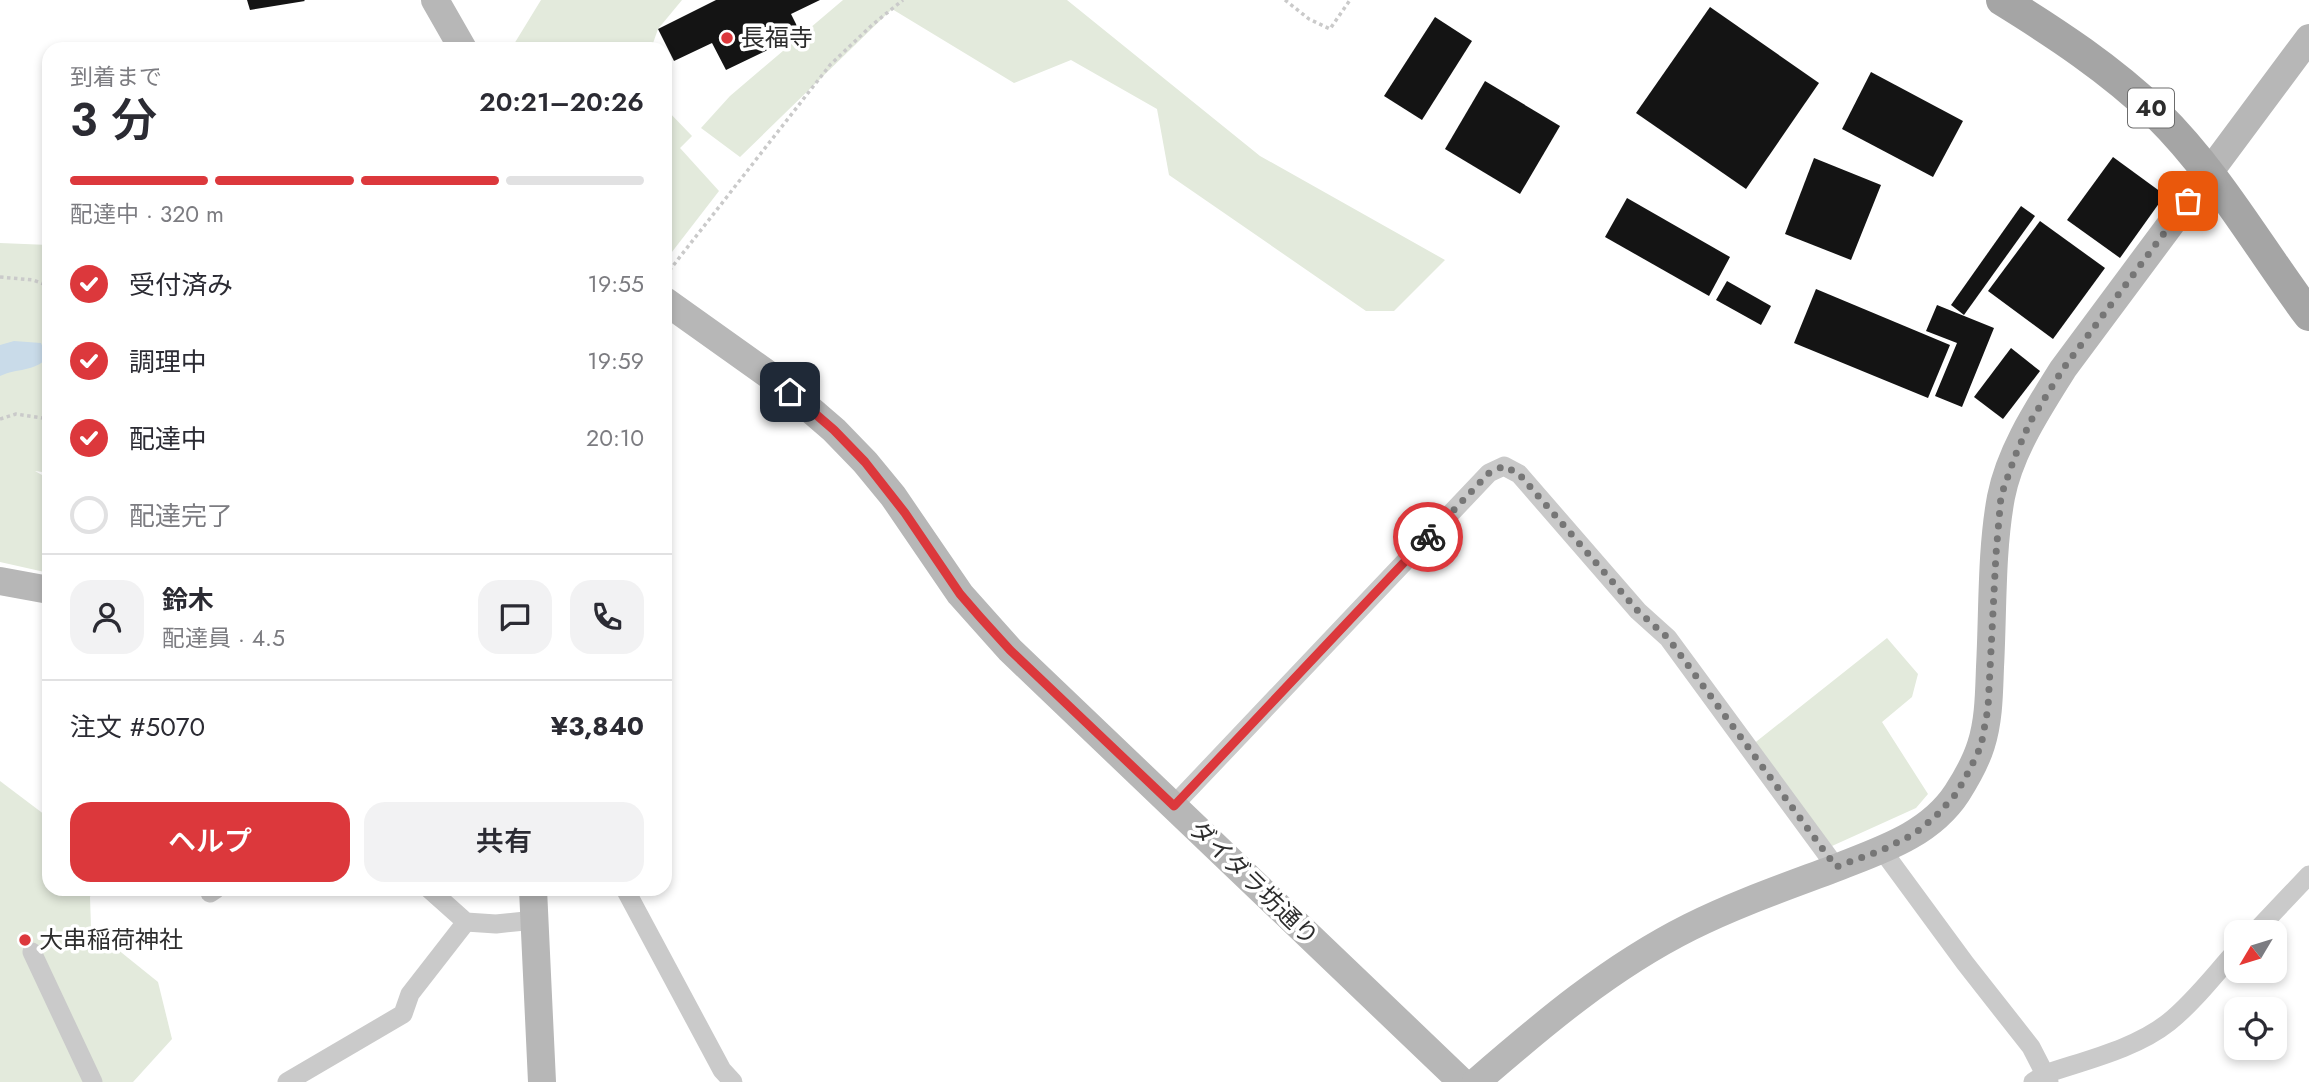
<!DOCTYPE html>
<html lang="ja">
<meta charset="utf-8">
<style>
body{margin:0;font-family:Jost,"Noto Sans JP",sans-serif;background:#f2f2f3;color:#2b2b33;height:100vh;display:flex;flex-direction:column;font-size:26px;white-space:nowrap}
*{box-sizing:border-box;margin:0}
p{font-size:23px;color:#7c7c81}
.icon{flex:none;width:38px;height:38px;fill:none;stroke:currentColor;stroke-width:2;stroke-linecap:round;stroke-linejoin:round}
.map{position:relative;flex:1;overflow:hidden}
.side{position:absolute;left:42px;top:42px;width:630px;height:854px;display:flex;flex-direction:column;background:#fff;border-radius:21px;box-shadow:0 4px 10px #0003}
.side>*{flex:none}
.needle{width:46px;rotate:232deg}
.buttons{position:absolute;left:2224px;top:920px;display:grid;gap:14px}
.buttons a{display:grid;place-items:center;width:63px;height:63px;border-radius:14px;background:#fff;box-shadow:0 4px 10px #0003;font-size:35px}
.pin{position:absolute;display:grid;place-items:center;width:60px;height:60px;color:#fff;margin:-30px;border-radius:14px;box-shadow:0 4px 10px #0006}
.courier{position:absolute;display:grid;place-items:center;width:70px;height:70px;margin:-35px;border:5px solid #dc383c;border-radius:50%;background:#fff;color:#222;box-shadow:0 2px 9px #0007}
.head em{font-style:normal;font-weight:600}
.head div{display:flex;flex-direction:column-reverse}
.head{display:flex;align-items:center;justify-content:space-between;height:119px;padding:0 28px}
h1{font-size:46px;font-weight:600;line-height:52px}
.bar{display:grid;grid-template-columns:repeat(4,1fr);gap:10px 7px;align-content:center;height:84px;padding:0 28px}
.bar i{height:9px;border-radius:5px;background:#e1e1e2}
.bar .active{background:#dc383c}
.bar p{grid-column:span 4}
.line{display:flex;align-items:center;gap:18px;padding:0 28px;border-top:2px solid #e1e1e2}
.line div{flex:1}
.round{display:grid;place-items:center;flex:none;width:74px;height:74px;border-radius:21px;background:#f2f2f3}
ol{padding:0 28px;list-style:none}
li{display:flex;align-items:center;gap:21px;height:77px}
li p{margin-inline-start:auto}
li .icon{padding:7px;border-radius:50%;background:#dc383c;color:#fff;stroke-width:4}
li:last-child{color:#7c7c81}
li i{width:38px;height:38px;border:4px solid #e1e1e2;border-radius:50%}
.button{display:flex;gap:14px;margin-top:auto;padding:14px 28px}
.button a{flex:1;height:80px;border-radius:21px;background:#dc383c;color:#fff;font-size:28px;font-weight:600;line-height:80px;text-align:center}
.button a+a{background:#f2f2f3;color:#2b2b33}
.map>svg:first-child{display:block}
.green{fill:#e3eadc}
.water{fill:#c9dbe9}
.building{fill:#141414}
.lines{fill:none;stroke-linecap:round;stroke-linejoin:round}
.path{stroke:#cacaca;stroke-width:3.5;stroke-dasharray:3.5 3.5;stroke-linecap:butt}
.street{stroke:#cacaca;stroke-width:19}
.secondary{stroke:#b7b7b7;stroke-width:28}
.primary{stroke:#a5a5a5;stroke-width:32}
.done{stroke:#767676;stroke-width:7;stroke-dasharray:0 12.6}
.route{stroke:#dc383c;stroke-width:9}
.poi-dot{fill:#dc383c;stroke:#fff;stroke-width:2.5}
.labels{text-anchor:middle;stroke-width:7;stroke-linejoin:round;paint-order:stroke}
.shield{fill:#fff;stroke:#6c6c6c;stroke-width:2}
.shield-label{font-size:23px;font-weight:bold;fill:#2d2d2d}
.poi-label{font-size:24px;fill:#2d2d2d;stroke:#fff;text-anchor:start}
.street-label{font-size:24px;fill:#2d2d2d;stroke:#fff}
</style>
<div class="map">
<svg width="2309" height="1082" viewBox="0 0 2309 1082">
<rect width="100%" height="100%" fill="#fff"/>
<!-- green -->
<g class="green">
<path d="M541 0H682L658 29 651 49H511Z"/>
<path d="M843 0H1067L1260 156 1445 260 1394 311H1366L1169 175 1157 109 1071 60 1014 83 892 9 740 157 701 128 730 96Z"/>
<path d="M665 108 692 136 680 148 719 191 665 261Z"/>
<path d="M0 243 49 245V473L35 471 49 479V573L0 562Z"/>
<path d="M1887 638 1918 674 1912 697 1882 722 1928 794 1916 808 1832 846 1752 745Z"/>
<path d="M0 781 49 818V889H93L90 897 91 928 158 982 172 1039 133 1082H0Z"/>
</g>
<!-- water -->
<path class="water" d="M14 341 41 343 47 358C34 372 17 368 0 376V345Z"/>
<!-- building -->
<g class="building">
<path d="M247 0H304L305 1 250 10Z"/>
<path d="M716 0H820L791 14 801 34 726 70 712 43 674 61 658 29Z"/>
<path d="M1710 7 1819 83 1746 189 1636 113Z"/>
<path d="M1435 17 1472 41 1422 120 1384 96Z"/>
<path d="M1871 72 1963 121 1933 177 1842 129Z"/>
<path d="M1485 81 1560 126 1520 194 1445 149Z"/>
<path d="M2113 157 2165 195 2120 258 2067 220Z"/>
<path d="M1814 158 1881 185 1851 260 1785 234Z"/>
<path d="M1627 198 1730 257 1709 296 1605 237Z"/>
<path d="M2021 206 2035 216 1964 315 1951 305Z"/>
<path d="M2040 221 2105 268 2053 339 1988 291Z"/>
<path d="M1727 281 1771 306 1761 325 1716 300Z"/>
<path d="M1816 289 1950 345 1928 398 1794 343Z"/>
<path d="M1937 305 1994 328 1962 407 1935 396 1957 343 1926 331Z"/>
<path d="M2011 348 2040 371 2003 419 1974 397Z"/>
</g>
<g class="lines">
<!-- path -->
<g class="path">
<path d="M1285 0 1309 19 1330 29 1350 0"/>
<path d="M665 276 830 65 872 25 903 0"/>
<path d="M0 277 33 280 49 286"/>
<path d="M0 419 16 414 49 419"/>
</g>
<!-- street -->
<g class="street">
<path d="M1173 806 1489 473 1504 466 1519 474 1638 611 1668 638 1836 867"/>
<path d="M1882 850 1965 963 2031 1047 2049 1082"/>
<path d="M429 889 466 922 496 924 535 920"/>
<path d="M625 889 722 1070 733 1082"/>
<path d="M210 893 216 889"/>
<path d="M2254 933 2309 875"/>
<path d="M32 952 93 1082"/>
<path d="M287 1082 403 1014 410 994 466 922"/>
<path d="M2033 1082 2045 1074C2086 1060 2135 1049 2169 1022 2194 1002 2215 974 2236 951"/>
</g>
<!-- secondary -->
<g class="secondary">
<path d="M435 0 463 49"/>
<path d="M665 301 776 380 834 430 865 462 893 496 960 594 1010 650 1462 1082"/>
<path d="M0 581 49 590"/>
<path d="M533 889 542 1082"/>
<path d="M1476 1082C1543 1024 1610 967 1690 927 1736 904 1785 887 1833 869 1878 851 1929 836 1957 793 1966 779 1976 761 1981 745 1989 720 1989 693 1990 667 1993 612 1991 551 2001 497 2010 451 2038 409 2063 369L2309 38"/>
</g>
<!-- primary -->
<path class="primary" d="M2002 0C2057 34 2110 69 2157 114 2217 173 2259 248 2309 315"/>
</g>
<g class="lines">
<!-- done -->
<path class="done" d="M1428 537 1489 473 1504 466 1519 474 1638 611 1668 638 1836 867 1882 850 1914 834 1935 817 1956 794 1970 769 1981 746 1988 708 1996 554 2001 496 2015 456 2030 422 2063 369 2188 201"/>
<!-- route -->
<path class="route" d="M790 392 834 430 865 462 905 513 960 594 980 617 1010 650 1174 806 1428 537"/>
</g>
<!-- markers -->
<g class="poi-dot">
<circle cx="727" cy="38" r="7"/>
<circle cx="25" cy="940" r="7"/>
</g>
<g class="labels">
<!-- shield labels -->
<rect class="shield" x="2128" y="88.5" width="46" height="39" rx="5"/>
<g class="shield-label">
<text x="2151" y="116">40</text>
</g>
<!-- poi labels -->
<g class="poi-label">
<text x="741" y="46">長福寺</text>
<text x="39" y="948">大串稲荷神社</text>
</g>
<!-- street labels -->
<g class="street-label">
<text transform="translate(1254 883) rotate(44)" y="8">ダイダラ坊通り</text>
</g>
</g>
</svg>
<div class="buttons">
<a><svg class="needle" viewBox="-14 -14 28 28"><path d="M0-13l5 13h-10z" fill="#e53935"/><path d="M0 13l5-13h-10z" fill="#7c7c81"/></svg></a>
<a><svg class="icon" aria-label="locate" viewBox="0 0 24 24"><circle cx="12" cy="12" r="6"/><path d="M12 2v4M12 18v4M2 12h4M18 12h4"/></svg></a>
</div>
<div class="pin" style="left:2188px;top:201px;background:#ea580c"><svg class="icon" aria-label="bag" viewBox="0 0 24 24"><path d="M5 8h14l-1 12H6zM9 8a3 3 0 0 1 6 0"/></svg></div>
<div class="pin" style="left:790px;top:392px;background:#1f2937"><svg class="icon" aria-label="home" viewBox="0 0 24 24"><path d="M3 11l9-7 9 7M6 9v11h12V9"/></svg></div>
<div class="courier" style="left:1428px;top:537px"><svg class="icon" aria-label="bike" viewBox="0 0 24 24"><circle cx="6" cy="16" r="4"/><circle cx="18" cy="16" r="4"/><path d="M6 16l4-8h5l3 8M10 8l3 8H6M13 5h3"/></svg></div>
<section class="side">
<div class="head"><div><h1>3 分</h1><p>到着まで</p></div><em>20:21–20:26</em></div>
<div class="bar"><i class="active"></i><i class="active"></i><i class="active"></i><i></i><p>配達中 · 320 m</p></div>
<ol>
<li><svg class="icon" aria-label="check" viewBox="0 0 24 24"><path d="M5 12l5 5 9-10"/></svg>受付済み<p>19:55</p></li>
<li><svg class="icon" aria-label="check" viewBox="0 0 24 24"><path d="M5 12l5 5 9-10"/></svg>調理中<p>19:59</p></li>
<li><svg class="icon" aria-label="check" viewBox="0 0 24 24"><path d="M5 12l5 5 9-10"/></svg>配達中<p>20:10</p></li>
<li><i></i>配達完了</li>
</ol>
<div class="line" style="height:126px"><a class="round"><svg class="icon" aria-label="person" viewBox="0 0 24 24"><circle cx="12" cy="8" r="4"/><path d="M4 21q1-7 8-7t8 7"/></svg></a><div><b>鈴木</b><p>配達員 · 4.5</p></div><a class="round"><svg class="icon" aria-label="chat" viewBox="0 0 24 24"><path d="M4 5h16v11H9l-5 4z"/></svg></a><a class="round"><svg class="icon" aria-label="phone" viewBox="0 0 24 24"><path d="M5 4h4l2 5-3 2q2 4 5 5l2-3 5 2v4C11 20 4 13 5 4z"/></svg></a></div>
<div class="line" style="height:91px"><div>注文 #5070</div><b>¥3,840</b></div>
<div class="button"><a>ヘルプ</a><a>共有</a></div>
</section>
</div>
